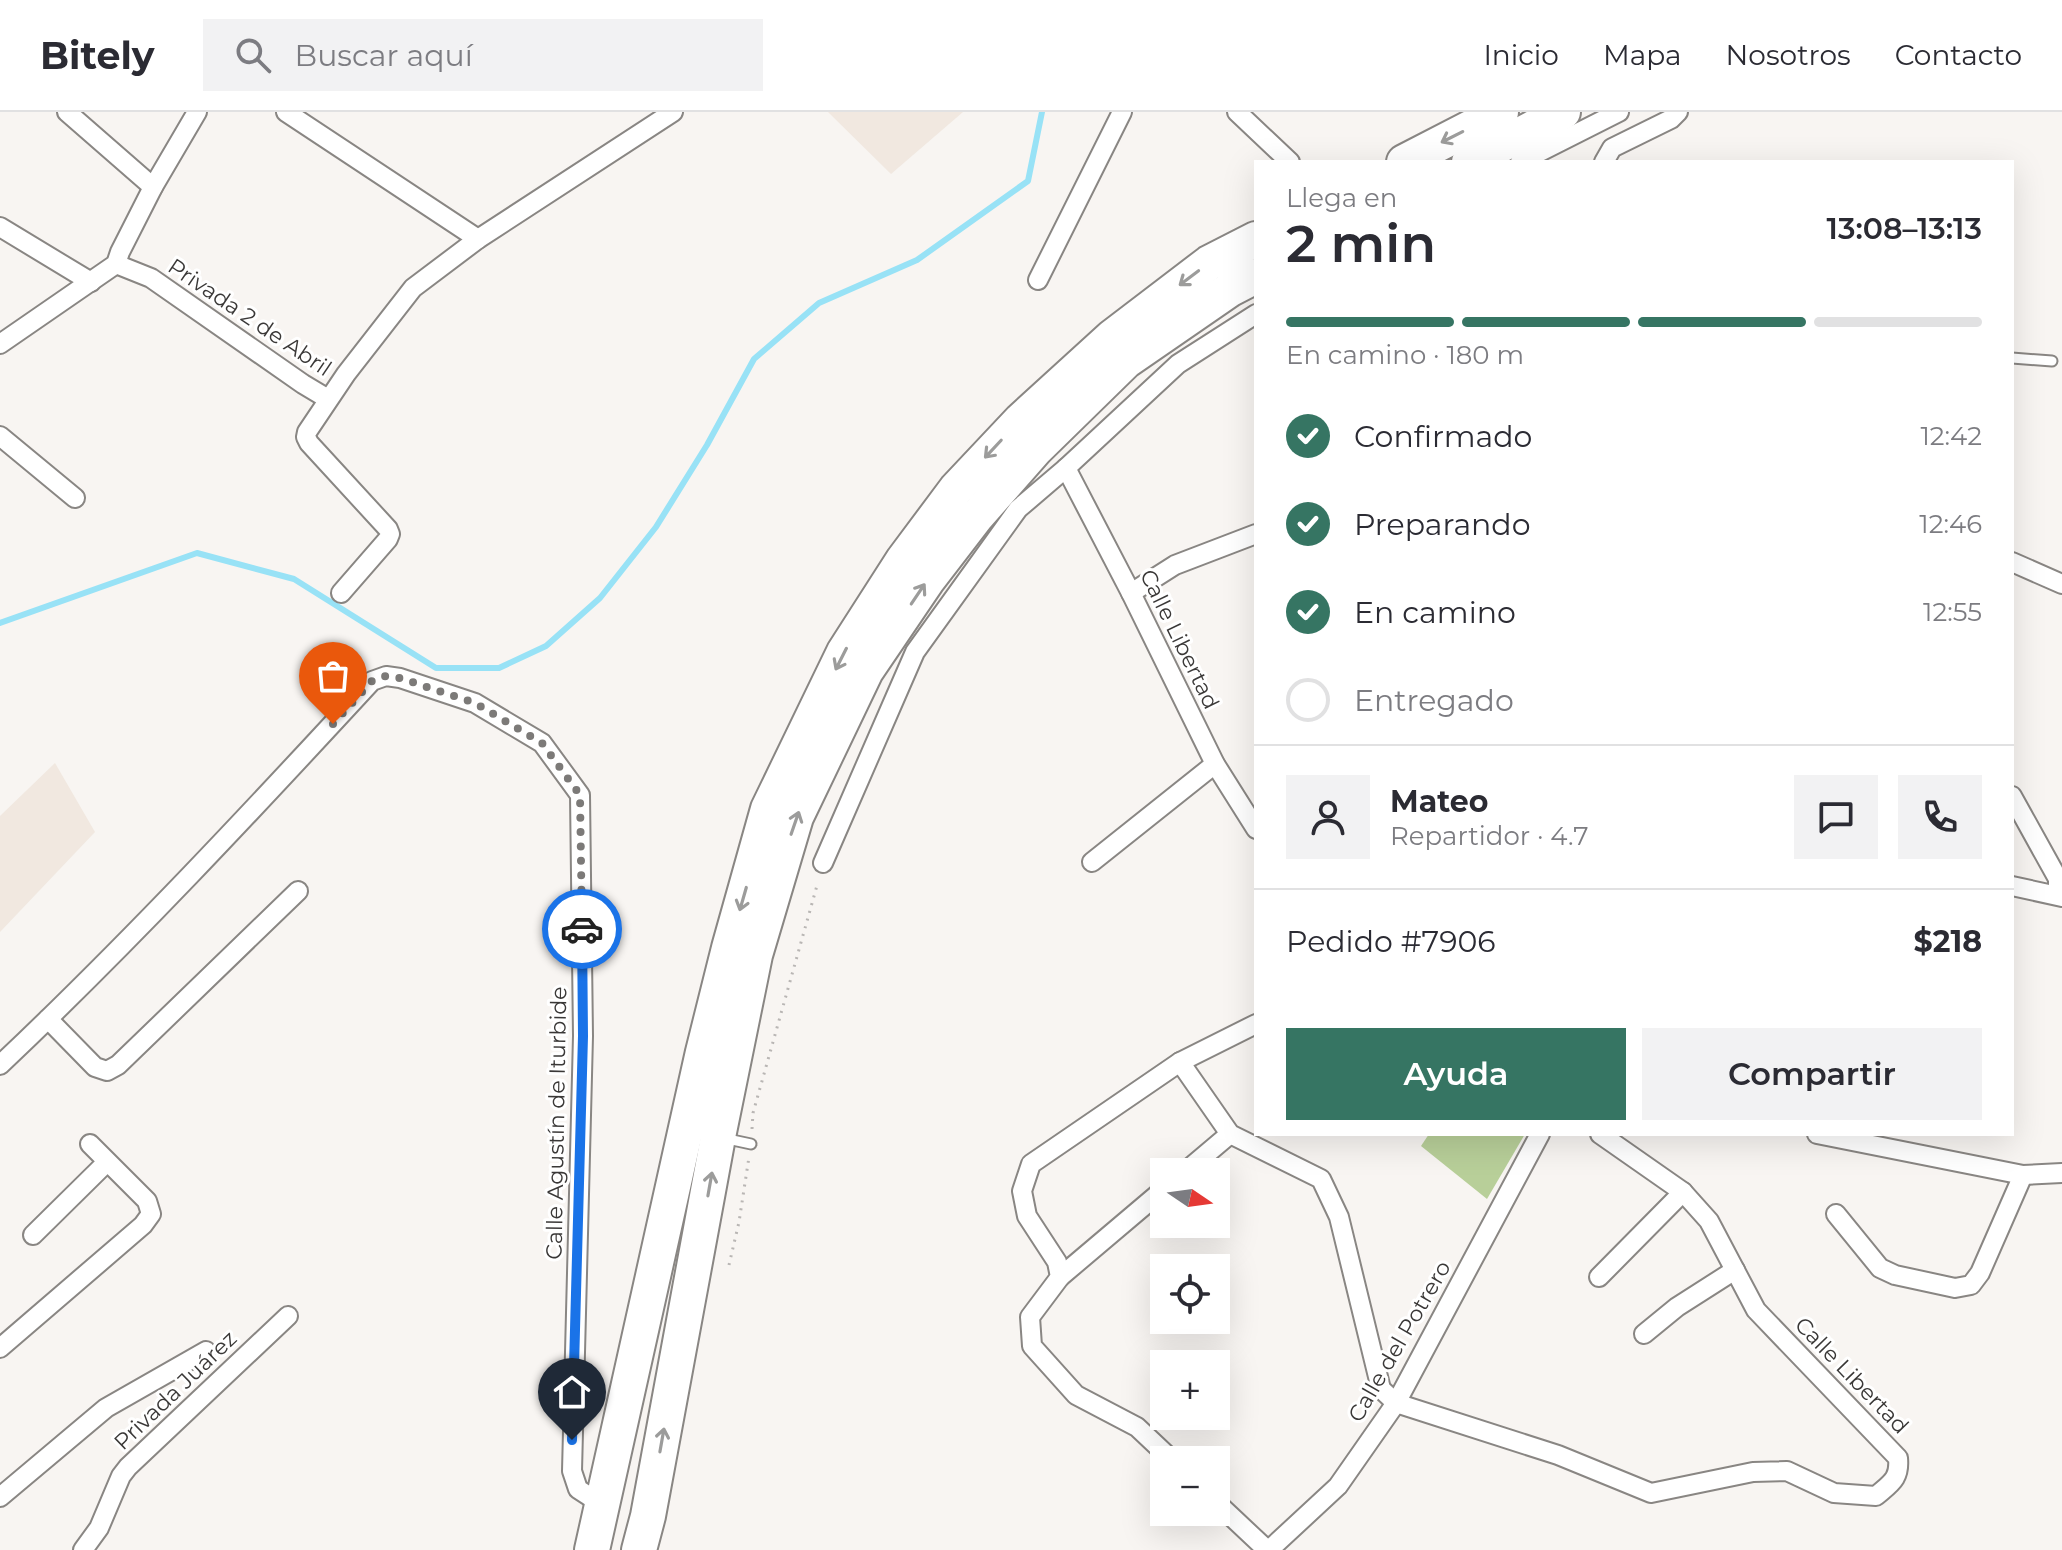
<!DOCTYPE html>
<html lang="es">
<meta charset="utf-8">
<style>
body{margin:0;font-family:Montserrat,sans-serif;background:#f2f2f3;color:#2b2b33;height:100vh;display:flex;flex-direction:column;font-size:30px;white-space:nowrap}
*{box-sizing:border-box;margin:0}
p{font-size:26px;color:#7c7c81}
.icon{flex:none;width:44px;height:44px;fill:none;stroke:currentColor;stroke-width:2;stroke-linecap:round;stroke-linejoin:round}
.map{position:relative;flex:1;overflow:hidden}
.side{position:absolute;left:1254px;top:48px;width:760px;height:976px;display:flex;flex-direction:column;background:#fff;border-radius:0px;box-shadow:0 8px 32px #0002}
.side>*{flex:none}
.needle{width:52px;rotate:103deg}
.fabs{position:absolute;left:1150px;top:1046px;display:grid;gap:16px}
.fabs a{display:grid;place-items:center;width:80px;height:80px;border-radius:0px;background:#fff;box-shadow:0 8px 32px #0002;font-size:40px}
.pin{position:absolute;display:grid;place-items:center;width:68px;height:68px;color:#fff;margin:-82px -34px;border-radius:50% 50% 50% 0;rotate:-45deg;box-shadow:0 0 8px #0007}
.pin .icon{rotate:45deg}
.courier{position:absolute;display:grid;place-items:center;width:80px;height:80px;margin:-40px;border:6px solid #1a73e8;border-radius:50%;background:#fff;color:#222;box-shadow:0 2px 10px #0007}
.head em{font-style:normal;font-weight:600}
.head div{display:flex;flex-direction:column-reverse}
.head{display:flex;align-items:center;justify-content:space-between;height:136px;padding:0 32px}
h1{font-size:52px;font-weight:600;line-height:60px}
.bar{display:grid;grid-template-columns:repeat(4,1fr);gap:12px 8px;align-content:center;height:96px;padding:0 32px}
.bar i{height:10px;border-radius:6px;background:#e1e1e2}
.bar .current{background:#367563}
.bar p{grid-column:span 4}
.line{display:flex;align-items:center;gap:20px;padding:0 32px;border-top:2px solid #e1e1e2}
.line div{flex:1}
.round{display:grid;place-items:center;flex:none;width:84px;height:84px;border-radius:0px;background:#f2f2f3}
ol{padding:0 32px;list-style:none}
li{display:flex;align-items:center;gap:24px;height:88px}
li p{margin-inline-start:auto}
li .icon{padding:8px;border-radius:50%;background:#367563;color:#fff;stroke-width:4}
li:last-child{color:#7c7c81}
li i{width:44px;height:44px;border:4px solid #e1e1e2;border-radius:50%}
.button{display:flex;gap:16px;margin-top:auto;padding:16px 32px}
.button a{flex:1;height:92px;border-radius:0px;background:#367563;color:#fff;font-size:32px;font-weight:600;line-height:92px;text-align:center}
.button a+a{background:#f2f2f3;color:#2b2b33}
header{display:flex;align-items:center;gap:48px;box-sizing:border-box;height:112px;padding:0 40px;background:#fff;border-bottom:2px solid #e1e1e2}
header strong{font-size:38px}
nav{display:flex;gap:44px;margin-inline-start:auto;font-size:28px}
.search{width:560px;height:72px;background:#f2f2f3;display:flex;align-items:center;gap:20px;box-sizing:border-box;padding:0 28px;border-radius:0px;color:#7c7c81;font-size:30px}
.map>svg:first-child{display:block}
.built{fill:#f1e8e0}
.green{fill:#b8cf99}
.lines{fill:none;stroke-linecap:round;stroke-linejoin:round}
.stream{stroke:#98e2f6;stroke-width:6}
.service-casing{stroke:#898683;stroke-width:13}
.minor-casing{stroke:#898683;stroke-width:22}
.motorway-casing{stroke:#898683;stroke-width:38}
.path{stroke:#b9b6b4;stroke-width:3;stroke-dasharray:2 6;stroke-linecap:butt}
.service{stroke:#fff;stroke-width:9}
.minor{stroke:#fff;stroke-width:18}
.motorway{stroke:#fff;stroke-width:34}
.oneway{stroke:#9c9c9b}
.done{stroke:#7c7a78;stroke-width:8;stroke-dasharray:0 14.4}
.route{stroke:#1a73e8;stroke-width:10}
.labels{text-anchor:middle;stroke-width:6;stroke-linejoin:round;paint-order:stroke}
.street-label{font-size:22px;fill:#3a3837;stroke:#fff}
</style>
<header>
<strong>Bitely</strong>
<div class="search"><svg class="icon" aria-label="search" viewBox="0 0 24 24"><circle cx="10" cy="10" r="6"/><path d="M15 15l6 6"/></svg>Buscar aquí</div>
<nav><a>Inicio</a><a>Mapa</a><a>Nosotros</a><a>Contacto</a></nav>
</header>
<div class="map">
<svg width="2062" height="1438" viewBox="0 0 2062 1438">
<rect width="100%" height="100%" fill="#f8f5f2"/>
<!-- built -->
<g class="built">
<path d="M828 0H963L891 62Z"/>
<path d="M55 651 95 720 0 820V704Z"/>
</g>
<!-- green -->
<path class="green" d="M1429 1022H1525L1487 1087 1421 1034Z"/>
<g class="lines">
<!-- stream -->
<path class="stream" d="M0 511 197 441 294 467 436 556H499L546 534 600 486 656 415 707 333 754 247 819 191 917 148 1028 69 1042 0"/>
<!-- service casing -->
<g class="service-casing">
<g id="service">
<path d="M2012 246 2052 249"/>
<path d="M723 1026 751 1032"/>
</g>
</g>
<!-- minor casing -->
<g class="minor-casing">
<g id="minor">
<path d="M67 0 153 75"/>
<path d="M286 0 478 127"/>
<path d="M1237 0 1290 50"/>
<path d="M1520 50 1619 0"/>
<path d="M1604 50 1612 36 1671 7 1678 0"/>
<path d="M0 115 91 170"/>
<path d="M116 152 151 166 303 272 328 287"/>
<path d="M1038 168 1122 0"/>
<path d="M0 232 116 152 120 140 153 75 197 0"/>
<path d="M0 324 75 386"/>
<path d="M1066 356 1131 481 1215 652 1256 717"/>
<path d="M2012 450 2062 472"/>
<path d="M341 481 388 427 390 422 388 417 309 331 306 325 307 320 346 262 413 176 478 127 673 0"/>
<path d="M1131 481 1175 453 1256 422"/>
<path d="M2012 684 2058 767V783"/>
<path d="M1092 750 1215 652"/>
<path d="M823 751 915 540 1018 397 1066 356 1178 252 1256 202"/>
<path d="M2012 774 2062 785"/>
<path d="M48 907 95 955 107 959 118 953 298 779"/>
<path d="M1180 950 1230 1022 1321 1067 1339 1105 1381 1277 1396 1291 1558 1343 1651 1381 1753 1360 1787 1359 1834 1381 1876 1384C1891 1371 1900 1367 1898 1346L1756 1198 1709 1109 1683 1080 1600 1022"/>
<path d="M0 953C129 831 252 699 372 569L386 564 400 566 475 591 542 631 580 683 583 924 572 1359 578 1377 601 1392"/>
<path d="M1817 1022 2023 1063 2062 1061"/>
<path d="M1185 1060 1230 1022"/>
<path d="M1836 1102 1880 1156 1895 1163 1955 1176 1971 1173 1980 1161 2023 1063"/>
<path d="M33 1123 107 1050"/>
<path d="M1060 1165 1164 1077"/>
<path d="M1599 1165 1683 1080"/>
<path d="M1644 1222 1677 1195 1735 1158"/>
<path d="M0 1236 143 1113 151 1102 147 1089 90 1032"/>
<path d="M1172 1348 1137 1315 1076 1283 1032 1234 1030 1205 1060 1165 1057 1150 1027 1104 1022 1079 1031 1052 1180 950 1256 912"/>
<path d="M0 1385 106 1296 206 1239"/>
<path d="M1216 1390 1267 1438"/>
<path d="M83 1438 99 1416 121 1364 128 1355 288 1204"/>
<path d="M1269 1438 1338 1374 1396 1291 1540 1022"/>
</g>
</g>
<!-- motorway casing -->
<g class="motorway-casing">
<g id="motorway">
<path d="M1404 50 1501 0"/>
<path d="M1469 50 1563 0"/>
<path d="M592 1438 703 940 729 836 768 697 844 540 903 448 956 377 1021 308 1112 225 1209 151 1256 127"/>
<path d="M639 1438 648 1404 718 1025 755 843 796 705 866 559 927 469 977 404 1036 337 1126 249 1229 178 1256 164"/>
</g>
</g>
<!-- path -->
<g class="path">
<path d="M752 1017 753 1001 818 770"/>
<path d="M729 1153 739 1110 749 1045"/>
</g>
<!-- service -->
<use href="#service" class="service"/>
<!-- minor -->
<use href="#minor" class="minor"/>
<!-- motorway -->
<use href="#motorway" class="motorway"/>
</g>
<!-- one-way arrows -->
<defs><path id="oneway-shaft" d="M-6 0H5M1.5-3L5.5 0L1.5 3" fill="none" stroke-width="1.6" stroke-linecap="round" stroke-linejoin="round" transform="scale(2)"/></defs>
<g class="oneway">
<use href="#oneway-shaft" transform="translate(1452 25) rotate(153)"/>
<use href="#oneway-shaft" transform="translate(1189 166) rotate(143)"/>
<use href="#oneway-shaft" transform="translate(993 337) rotate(133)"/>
<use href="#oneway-shaft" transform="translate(918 482) rotate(-56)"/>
<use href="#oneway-shaft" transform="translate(841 547) rotate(117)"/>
<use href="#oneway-shaft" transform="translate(795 711) rotate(-71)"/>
<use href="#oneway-shaft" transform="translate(743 787) rotate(106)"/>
<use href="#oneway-shaft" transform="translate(710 1072) rotate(-80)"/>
<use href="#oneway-shaft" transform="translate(662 1328) rotate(-80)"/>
</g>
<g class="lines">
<!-- done -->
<path class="done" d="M333 612 372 569 386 564 400 566 475 591 542 631 580 683 582 817"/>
<!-- route -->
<path class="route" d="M572 1328 583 924 582 817"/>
</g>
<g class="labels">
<!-- street labels -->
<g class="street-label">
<text transform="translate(250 205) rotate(34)" y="8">Privada 2 de Abril</text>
<text transform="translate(1180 527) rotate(64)" y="8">Calle Libertad</text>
<text transform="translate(556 1011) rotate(-89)" y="8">Calle Agustín de Iturbide</text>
<text transform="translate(1399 1229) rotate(-60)" y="8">Calle del Potrero</text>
<text transform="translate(1852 1263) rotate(46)" y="8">Calle Libertad</text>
<text transform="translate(175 1278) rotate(-44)" y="8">Privada Juárez</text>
</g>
</g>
</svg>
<div class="fabs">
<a><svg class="needle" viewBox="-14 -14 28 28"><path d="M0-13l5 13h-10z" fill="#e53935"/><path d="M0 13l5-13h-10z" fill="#7c7c81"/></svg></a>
<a><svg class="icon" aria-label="locate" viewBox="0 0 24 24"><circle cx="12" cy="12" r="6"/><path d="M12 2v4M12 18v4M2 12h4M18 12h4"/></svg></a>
<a>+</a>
<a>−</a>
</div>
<div class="pin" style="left:333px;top:612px;background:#ea580c"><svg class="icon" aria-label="bag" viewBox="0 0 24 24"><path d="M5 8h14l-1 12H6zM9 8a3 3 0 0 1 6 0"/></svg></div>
<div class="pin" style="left:572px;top:1328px;background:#1f2937"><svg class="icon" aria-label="home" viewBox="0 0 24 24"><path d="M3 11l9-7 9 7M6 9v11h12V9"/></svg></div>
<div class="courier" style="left:582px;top:817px"><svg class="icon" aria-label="car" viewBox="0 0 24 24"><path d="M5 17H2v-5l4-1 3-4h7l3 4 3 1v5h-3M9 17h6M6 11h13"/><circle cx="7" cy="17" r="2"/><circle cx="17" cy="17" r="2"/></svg></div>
<section class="side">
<div class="head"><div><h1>2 min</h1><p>Llega en</p></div><em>13:08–13:13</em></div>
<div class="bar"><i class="current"></i><i class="current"></i><i class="current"></i><i></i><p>En camino · 180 m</p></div>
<ol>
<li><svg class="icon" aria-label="check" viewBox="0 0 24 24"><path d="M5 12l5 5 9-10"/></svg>Confirmado<p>12:42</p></li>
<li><svg class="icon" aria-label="check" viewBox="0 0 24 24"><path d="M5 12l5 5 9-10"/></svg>Preparando<p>12:46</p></li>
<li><svg class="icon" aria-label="check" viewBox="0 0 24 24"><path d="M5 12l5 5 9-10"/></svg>En camino<p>12:55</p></li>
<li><i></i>Entregado</li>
</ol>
<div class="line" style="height:144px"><a class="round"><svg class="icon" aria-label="person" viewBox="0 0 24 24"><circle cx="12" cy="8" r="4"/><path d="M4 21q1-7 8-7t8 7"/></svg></a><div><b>Mateo</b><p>Repartidor · 4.7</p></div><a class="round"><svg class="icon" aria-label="chat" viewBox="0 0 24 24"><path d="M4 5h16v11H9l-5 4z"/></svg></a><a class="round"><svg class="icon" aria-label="phone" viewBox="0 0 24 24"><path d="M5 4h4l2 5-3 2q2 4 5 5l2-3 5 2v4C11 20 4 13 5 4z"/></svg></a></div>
<div class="line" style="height:104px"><div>Pedido #7906</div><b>$218</b></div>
<div class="button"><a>Ayuda</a><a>Compartir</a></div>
</section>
</div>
